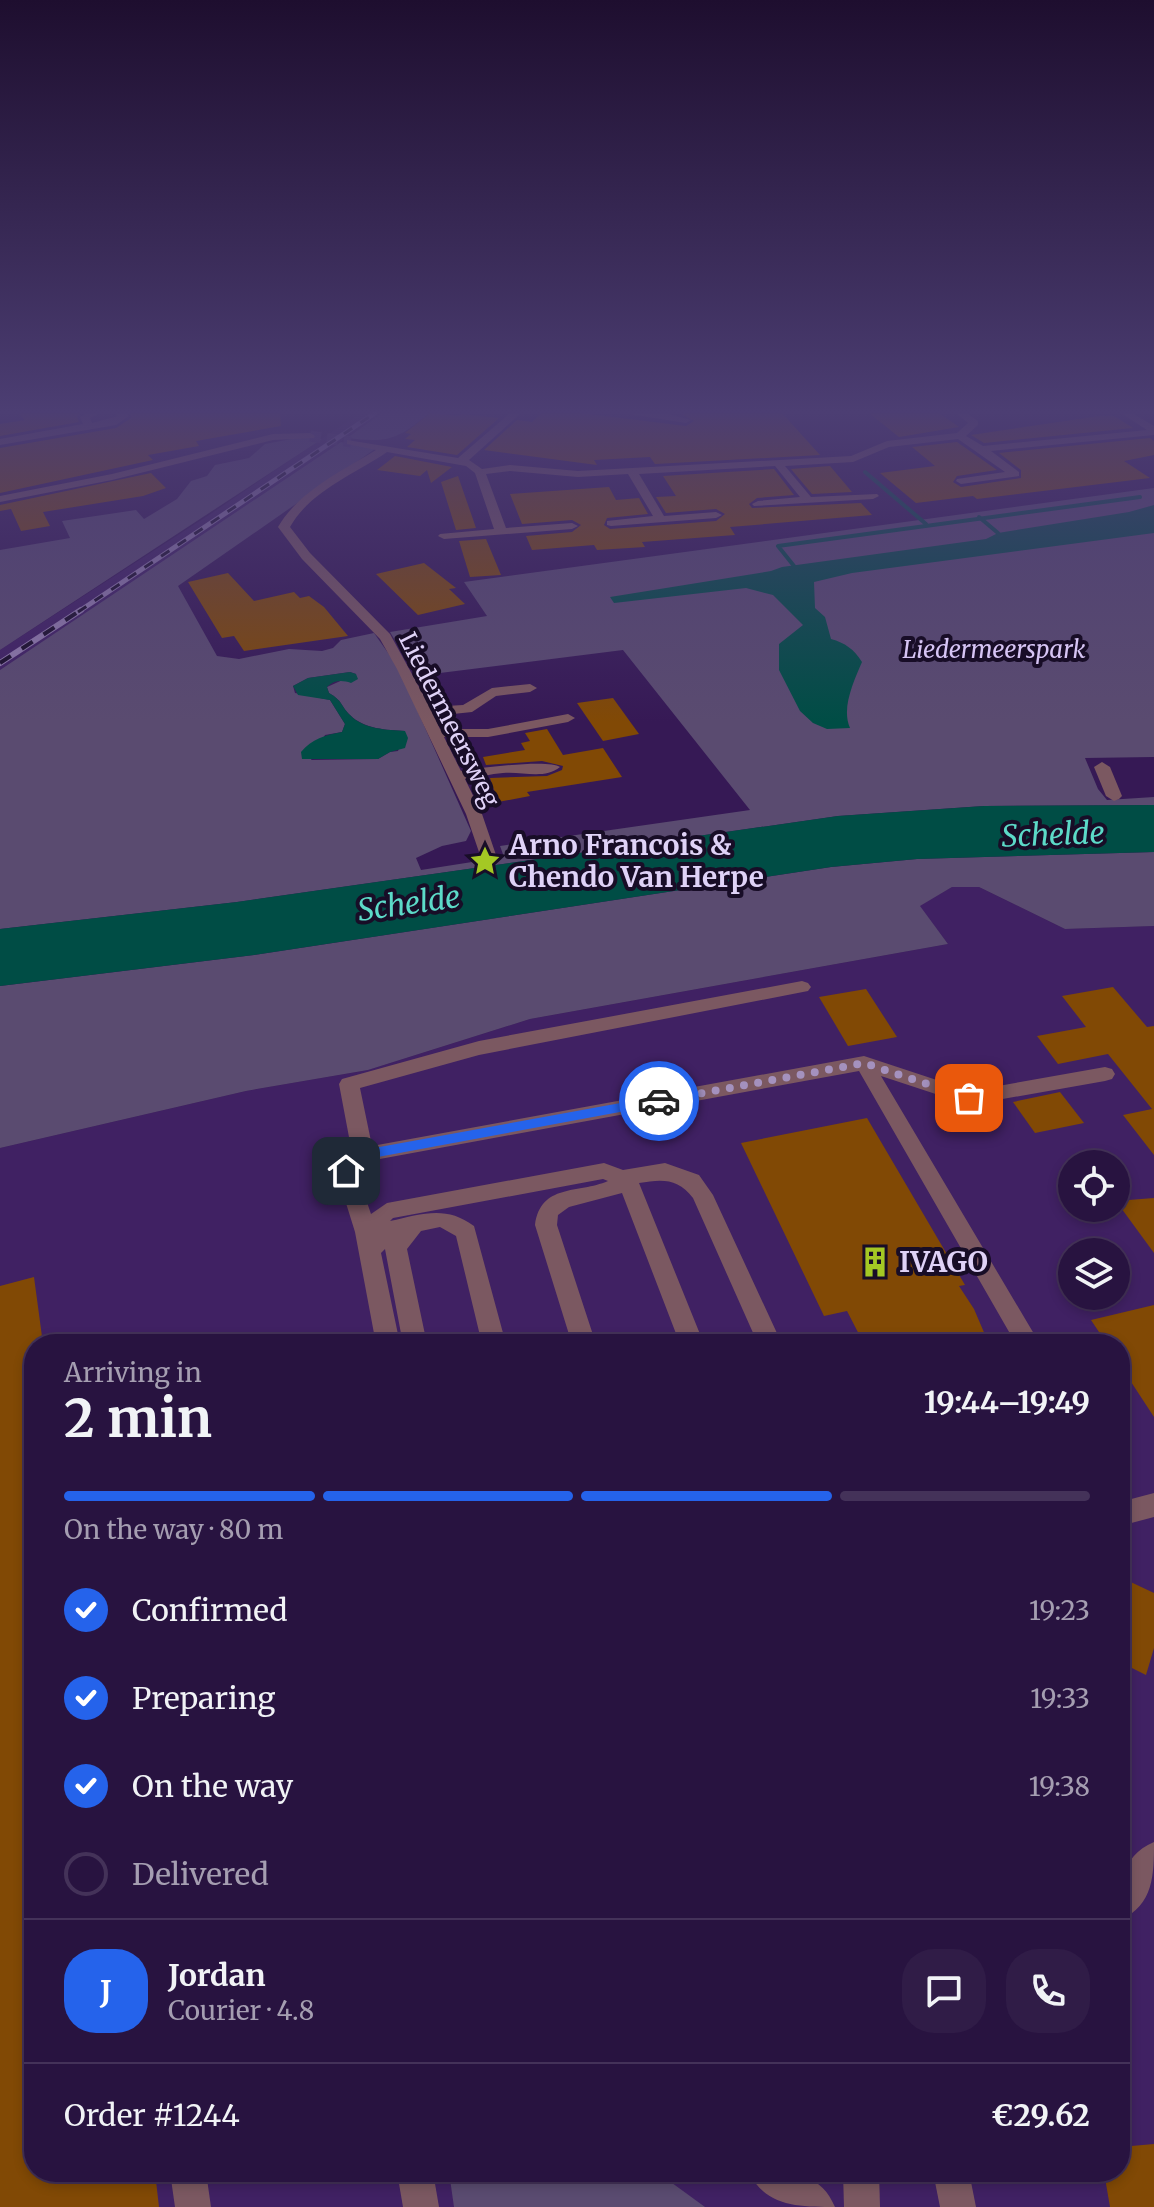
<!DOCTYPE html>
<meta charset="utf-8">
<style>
body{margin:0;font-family:Merriweather,serif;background:#301c47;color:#f1f3f6;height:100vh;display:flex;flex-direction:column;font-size:30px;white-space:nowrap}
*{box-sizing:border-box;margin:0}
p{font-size:26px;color:#a59eb1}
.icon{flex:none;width:44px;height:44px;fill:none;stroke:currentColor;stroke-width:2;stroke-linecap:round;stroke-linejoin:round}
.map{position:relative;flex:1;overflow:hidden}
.side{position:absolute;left:24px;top:1334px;width:1106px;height:848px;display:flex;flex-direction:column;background:#281340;border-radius:32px;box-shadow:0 4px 12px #0003,0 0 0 2px #443259}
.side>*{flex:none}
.fabs{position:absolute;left:1058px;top:1150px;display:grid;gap:16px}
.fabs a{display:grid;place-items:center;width:72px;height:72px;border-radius:50%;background:#281340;box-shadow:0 4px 12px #0003,0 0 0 2px #443259;font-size:40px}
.pin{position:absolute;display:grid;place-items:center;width:68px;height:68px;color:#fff;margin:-34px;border-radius:16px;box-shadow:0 4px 12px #0006}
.courier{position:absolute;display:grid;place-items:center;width:80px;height:80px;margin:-40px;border:6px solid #2563eb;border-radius:50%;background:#fff;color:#222;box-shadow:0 2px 10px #0007}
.headline em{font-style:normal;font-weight:700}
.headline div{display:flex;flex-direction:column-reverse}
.headline{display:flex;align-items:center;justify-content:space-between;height:136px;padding:0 40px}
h1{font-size:52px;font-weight:700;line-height:60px}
.bar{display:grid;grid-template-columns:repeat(4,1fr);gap:12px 8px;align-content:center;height:96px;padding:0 40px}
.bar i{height:10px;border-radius:6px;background:#443259}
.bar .selected{background:#2563eb}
.bar p{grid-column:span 4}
.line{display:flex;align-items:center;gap:20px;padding:0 40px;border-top:2px solid #443259}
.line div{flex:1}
.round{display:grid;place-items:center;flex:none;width:84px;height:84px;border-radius:32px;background:#301c47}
ol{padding:0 40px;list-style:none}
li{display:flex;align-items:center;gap:24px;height:88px}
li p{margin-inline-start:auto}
li .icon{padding:8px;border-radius:50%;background:#2563eb;color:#fff;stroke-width:4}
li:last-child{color:#a59eb1}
li i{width:44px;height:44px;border:4px solid #443259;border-radius:50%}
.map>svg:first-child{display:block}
.built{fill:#402163;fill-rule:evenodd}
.green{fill:#5a4b70;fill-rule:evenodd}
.water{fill:#004d45}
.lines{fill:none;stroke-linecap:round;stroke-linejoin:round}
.stream{stroke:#004d45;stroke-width:4}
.building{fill:#814905}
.minor-tunnel{stroke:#4f356d;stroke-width:11;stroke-dasharray:11 6;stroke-linecap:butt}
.minor{fill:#7b5861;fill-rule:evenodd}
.rail-far1-casing{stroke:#937eae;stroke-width:5}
.rail-casing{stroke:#937eae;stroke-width:6}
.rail-far1{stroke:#180d27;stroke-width:3;stroke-dasharray:10;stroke-linecap:butt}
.rail{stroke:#180d27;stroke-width:4;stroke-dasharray:13;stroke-linecap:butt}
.route{fill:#2563eb}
.done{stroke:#a491be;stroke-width:8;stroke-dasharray:0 14.4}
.labels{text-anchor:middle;stroke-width:8;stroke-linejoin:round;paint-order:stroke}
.far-park-label{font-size:24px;font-style:italic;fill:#d6c4f4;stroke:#180d27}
.far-street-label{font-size:24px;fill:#dfd2f7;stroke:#180d27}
.poi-label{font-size:28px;font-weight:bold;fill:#dfd2f7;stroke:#180d27;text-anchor:start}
.water-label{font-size:30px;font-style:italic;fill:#5cdac8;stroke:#180d27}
</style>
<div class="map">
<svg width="1154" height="2207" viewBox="0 0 1154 2207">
<rect width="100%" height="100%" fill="#361955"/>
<!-- built -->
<g class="built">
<path d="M360 413H382L229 519 0 670V650L209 515Z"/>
<path d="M952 887H979L1065 929 1154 926V2207H0V1148L246 1091 368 1070 530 1019 948 944 919 906ZM1072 1164H1116V1208H1072ZM1072 1252H1116V1296H1072ZM34 1344H1120V2172H34Z"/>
</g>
<!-- green -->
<g class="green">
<path d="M382 413H429C397 440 388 443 347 438Z"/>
<path d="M302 437 322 439 0 650V550L70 538 62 521 136 510 144 519 177 499 191 481 207 476 215 465 249 458 265 444Z"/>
<path d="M341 442 375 449 178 586 217 656 239 659 289 649 322 651 333 648 341 640 374 633 398 667 471 831 466 841 442 846 416 858 421 870 504 857 500 846 750 810 623 650 416 676 390 632 487 616 464 582 1154 488V757L1085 758 1098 789 1107 800 1154 797V805L984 806 838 816 237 902 0 929V670ZM350 672 356 674 327 687 329 693C343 701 340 705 350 715 364 729 387 730 405 731L398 751 390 752 378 759 311 760 325 735 342 732 345 724 330 700 295 693 293 686 308 678Z"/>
<path d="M1154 852V926L1065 929 979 887H952L920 906 948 944 530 1019 368 1070 246 1091 0 1148V986L254 955 831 867 917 859Z"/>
<path d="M449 2172H657L705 2207H454Z"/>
</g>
<!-- water -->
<g class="water">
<path d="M1154 505V533L852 573 814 582 815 608 825 617 831 639C845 643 854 649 862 662 854 681 841 708 850 728L827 729 813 723 800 711 779 670V644L803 625 773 595 746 588 614 603 610 597 771 571 782 567 986 539 998 533 1129 512Z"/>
<path d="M350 672 356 674 358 679 351 683C342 680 334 680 327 687L329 693C343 701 340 705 350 715 363 729 387 730 405 731L408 738 405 748 390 752 378 759H302L301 752C312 739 325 735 342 732L345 724 330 700 298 695 293 686 308 678Z"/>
<path d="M1154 805V852L917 859 831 867 254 955 0 986V929L237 902 838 816 984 806Z"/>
</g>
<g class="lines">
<!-- stream -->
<g class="stream">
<path d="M865 472 926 524"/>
<path d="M979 517 998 533"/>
<path d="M794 566 778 546 1140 497"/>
</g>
</g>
<!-- building -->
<g class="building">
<path d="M18 413H81L77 416 79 422 0 436V424L25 420Z"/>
<path d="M130 413H280L281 426 196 441 199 446 148 455 153 460 0 493V448L116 428 131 418Z"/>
<path d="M430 413 459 416 462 414 499 418 457 455 407 447 415 440 405 439 411 434 405 433Z"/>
<path d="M542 413H580L686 426 694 421 683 415 685 413H782L820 455 655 464 650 457 594 460 597 465 484 450 517 420 532 422Z"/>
<path d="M869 413H939L959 427 899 437Z"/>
<path d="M1099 416H1114L1133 428 984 443 971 435Z"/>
<path d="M1150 438 1154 441V455L1124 461 1150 478 977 499 973 496 916 503 880 473 935 466 912 447 957 442 997 470 957 476 953 482 961 487 1021 478V470L999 453Z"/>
<path d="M395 456 452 467 431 483 427 470 420 476 377 470Z"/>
<path d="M830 466 852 492 812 494 791 469Z"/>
<path d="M774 469 794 495 757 498 749 504 752 508 861 503 872 515 730 527 735 535 642 542 645 547 597 550 594 545 532 550 526 536 572 532 581 525 572 520 522 524 510 494 609 487 616 500 639 498 648 514 607 518 604 525 610 529 716 521 725 514 716 509 666 513 656 497 676 496 663 476Z"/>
<path d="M151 473 166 488 143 496 43 512 50 526 21 531 11 509 0 511V505Z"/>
<path d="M458 476 476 528 456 530 441 482Z"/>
<path d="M486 539 501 575 470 577 459 541Z"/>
<path d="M424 563 456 588 449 589 465 604 418 615 376 574Z"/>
<path d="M228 573 254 601 294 592 300 598 309 596 324 607 348 636 244 651 234 636 222 638 188 582Z"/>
<path d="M613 698 639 734 603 741 577 703Z"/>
<path d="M547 729 563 755 603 748 622 777 527 792 530 796 498 802 490 778 547 776 562 770 563 766 542 761 486 765 483 757 525 750 521 743 530 741 525 733Z"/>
<path d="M1113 987 1147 1027 1154 1026V1155L1123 1115 1152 1109 1108 1054 1058 1064 1037 1036 1086 1027 1062 996Z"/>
<path d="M866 989 897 1037 848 1046 819 997Z"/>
<path d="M1060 1092 1084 1123 1035 1133 1013 1102Z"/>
<path d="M867 1118 965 1285 959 1286 974 1309 989 1344H864L847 1311 824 1316 741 1143Z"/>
<path d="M1154 1198V1253L1116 1201Z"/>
<path d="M34 1277 43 1344H34V2172H155L159 2207H0V1286Z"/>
<path d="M1154 1305V1417L1120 1365V1344H1107L1091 1320Z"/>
<path d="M1120 1577 1154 1593V1648L1146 1675 1120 1662Z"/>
<path d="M1154 2144V2207H1110L1104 2172H1120V2147Z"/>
</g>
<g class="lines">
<!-- minor-tunnel -->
<path class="minor-tunnel" d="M310 436 351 442"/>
<!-- minor -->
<g class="minor">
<path d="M87 413H100L90 418 92 423 118 416 115 413H126L129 416 116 425 0 445V439L83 424 80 417Z"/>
<path d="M510 413H521L469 460 482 469 510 465 578 471 851 456 887 441 957 433 968 423 956 413H967L978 421V425L966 436 983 446 1147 430 1121 413H1132L1154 426V435L991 451 1019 472V476L961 484 956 481 957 479 1005 472 958 439 889 447 853 462 785 466 811 497 877 494 879 496 873 499 754 506 752 504 758 501 800 497 775 466 639 474 664 516 716 512 722 515 716 518 611 526 607 525V521L653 516 628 474 578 477 510 471 486 474 506 528 572 523 578 526 572 529 444 539 438 536 440 534 494 529 475 473 466 466 387 452C355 474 310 491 290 527L310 553 390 634 430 707 463 705 492 688 530 684 537 688 530 692 496 696 472 712 434 716 440 729H488L568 714 575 718 568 722 488 737H444L461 771C478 768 549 759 560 767 544 780 522 771 503 773 491 774 478 777 465 779L482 814 496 855 488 860 480 855 466 814 397 669 380 639 302 559 278 527C299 491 342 471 376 450L347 444V440L458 458Z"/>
<path d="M623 413H665L691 420 686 423Z"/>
<path d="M310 433 315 436 314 438 273 440 112 480 0 502V496L112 474 273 434Z"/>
<path d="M1102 762 1110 767 1122 796 1119 799 1114 801 1106 796 1094 767Z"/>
<path d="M802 981 808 983 811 987 808 991 479 1055 360 1088 372 1146 864 1056 970 1091 1105 1067 1112 1069 1115 1074 1112 1079 1105 1081 969 1105 881 1076 1040 1344H1016L859 1071 369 1161 357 1173 371 1214 387 1203 604 1163 623 1170 665 1163 699 1175 713 1195 782 1344H758L693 1198C678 1178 662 1179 639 1183L704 1344H680L622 1193 569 1207 558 1215 557 1225 596 1344H572L535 1225C541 1183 578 1194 608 1181L603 1179 393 1218 390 1221C422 1214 446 1205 474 1226L506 1344H482L456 1236 440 1227 421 1231 407 1249 427 1344H403L385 1249 381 1253 400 1344H376L355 1232 336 1171 352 1153 339 1084 342 1079 479 1041Z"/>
<path d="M1154 1493V1517L1120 1526V1502Z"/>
<path d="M1154 1842C1154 1874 1154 1905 1120 1920 1120 1888 1119 1857 1154 1842Z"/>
<path d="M170 2172H206L211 2207H175Z"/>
<path d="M397 2172H433L439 2207H403Z"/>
<path d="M749 2172C784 2172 819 2168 835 2207 800 2207 765 2207 749 2172Z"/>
<path d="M843 2172H879L880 2207H844Z"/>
<path d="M933 2172H969L976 2207H940Z"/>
</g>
<!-- rail-far1 casing -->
<g class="rail-far1-casing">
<path id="rail-far1" d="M78 612 375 413"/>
</g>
<!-- rail casing -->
<g class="rail-casing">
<path id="rail" d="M0 663 81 610"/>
</g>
<!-- rail-far1 -->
<use href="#rail-far1" class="rail-far1"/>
<!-- rail -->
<use href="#rail" class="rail"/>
</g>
<!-- sky -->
<linearGradient id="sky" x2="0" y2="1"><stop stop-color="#1e0e2f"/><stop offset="0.57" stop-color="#4c3e73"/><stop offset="1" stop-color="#4c3e73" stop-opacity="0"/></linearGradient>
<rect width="1154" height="722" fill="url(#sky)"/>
<!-- route -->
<path class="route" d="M659 1096 665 1101 663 1104 367 1159 346 1176 340 1171 363 1150Z"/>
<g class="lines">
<!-- done -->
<path class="done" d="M659 1101 864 1063 969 1098"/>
</g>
<!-- icons -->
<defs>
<g id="sight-bare" transform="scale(2.4)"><path d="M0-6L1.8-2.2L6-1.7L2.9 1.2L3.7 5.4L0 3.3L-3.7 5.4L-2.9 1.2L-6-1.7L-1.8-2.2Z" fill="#a4c824" stroke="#180d27" stroke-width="2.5" paint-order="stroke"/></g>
<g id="building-bare" transform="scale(2.4)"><path d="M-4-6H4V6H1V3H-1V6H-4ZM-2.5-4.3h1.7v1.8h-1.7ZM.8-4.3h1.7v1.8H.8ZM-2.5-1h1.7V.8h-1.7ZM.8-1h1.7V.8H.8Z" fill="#a4c824" stroke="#180d27" stroke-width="2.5" paint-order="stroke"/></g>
</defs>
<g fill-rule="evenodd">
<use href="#sight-bare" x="485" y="861"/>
<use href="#building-bare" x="875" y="1262"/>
</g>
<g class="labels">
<!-- far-park labels -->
<g class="far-park-label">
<text x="994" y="658">Liedermeerspark</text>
</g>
<!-- far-street labels -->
<g class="far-street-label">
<text transform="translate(449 720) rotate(63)" y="8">Liedermeersweg</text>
</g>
<!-- poi labels -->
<g class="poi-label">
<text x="509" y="855">Arno Francois &amp;<tspan x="509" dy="32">Chendo Van Herpe</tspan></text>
<text x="899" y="1272">IVAGO</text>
</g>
<!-- water labels -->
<g class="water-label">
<text transform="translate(1053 835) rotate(-2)" y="10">Schelde</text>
<text transform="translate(409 904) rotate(-8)" y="10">Schelde</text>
</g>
</g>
</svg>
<div class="fabs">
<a><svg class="icon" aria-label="locate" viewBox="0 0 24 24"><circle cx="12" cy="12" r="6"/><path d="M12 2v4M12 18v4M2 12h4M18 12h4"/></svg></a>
<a><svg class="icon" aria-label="layers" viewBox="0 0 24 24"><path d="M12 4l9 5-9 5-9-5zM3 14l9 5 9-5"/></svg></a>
</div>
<div class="pin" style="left:969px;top:1098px;background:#ea580c"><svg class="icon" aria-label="bag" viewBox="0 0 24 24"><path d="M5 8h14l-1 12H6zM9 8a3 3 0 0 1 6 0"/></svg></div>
<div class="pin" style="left:346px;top:1171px;background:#1f2937"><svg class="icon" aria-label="home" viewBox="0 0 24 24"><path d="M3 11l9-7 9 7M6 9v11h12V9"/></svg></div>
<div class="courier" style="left:659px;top:1101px"><svg class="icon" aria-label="car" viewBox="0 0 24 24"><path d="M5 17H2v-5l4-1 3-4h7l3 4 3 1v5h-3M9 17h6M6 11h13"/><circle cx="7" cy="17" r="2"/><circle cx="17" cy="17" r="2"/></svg></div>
<section class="side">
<div class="headline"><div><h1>2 min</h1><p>Arriving in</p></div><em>19:44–19:49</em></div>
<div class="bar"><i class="selected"></i><i class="selected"></i><i class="selected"></i><i></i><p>On the way · 80 m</p></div>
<ol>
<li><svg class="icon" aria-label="check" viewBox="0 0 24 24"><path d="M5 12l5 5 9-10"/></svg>Confirmed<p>19:23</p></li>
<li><svg class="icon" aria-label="check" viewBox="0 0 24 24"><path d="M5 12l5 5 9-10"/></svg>Preparing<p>19:33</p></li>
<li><svg class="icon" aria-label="check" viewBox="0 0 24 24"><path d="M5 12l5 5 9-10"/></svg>On the way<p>19:38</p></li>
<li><i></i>Delivered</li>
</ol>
<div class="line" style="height:144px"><b class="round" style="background:#2563eb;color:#fff">J</b><div><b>Jordan</b><p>Courier · 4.8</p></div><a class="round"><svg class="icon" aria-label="chat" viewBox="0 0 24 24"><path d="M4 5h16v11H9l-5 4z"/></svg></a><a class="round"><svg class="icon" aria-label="phone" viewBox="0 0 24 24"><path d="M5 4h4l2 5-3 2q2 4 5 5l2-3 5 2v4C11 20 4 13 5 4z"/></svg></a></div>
<div class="line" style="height:104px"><div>Order #1244</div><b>€29.62</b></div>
</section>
</div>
